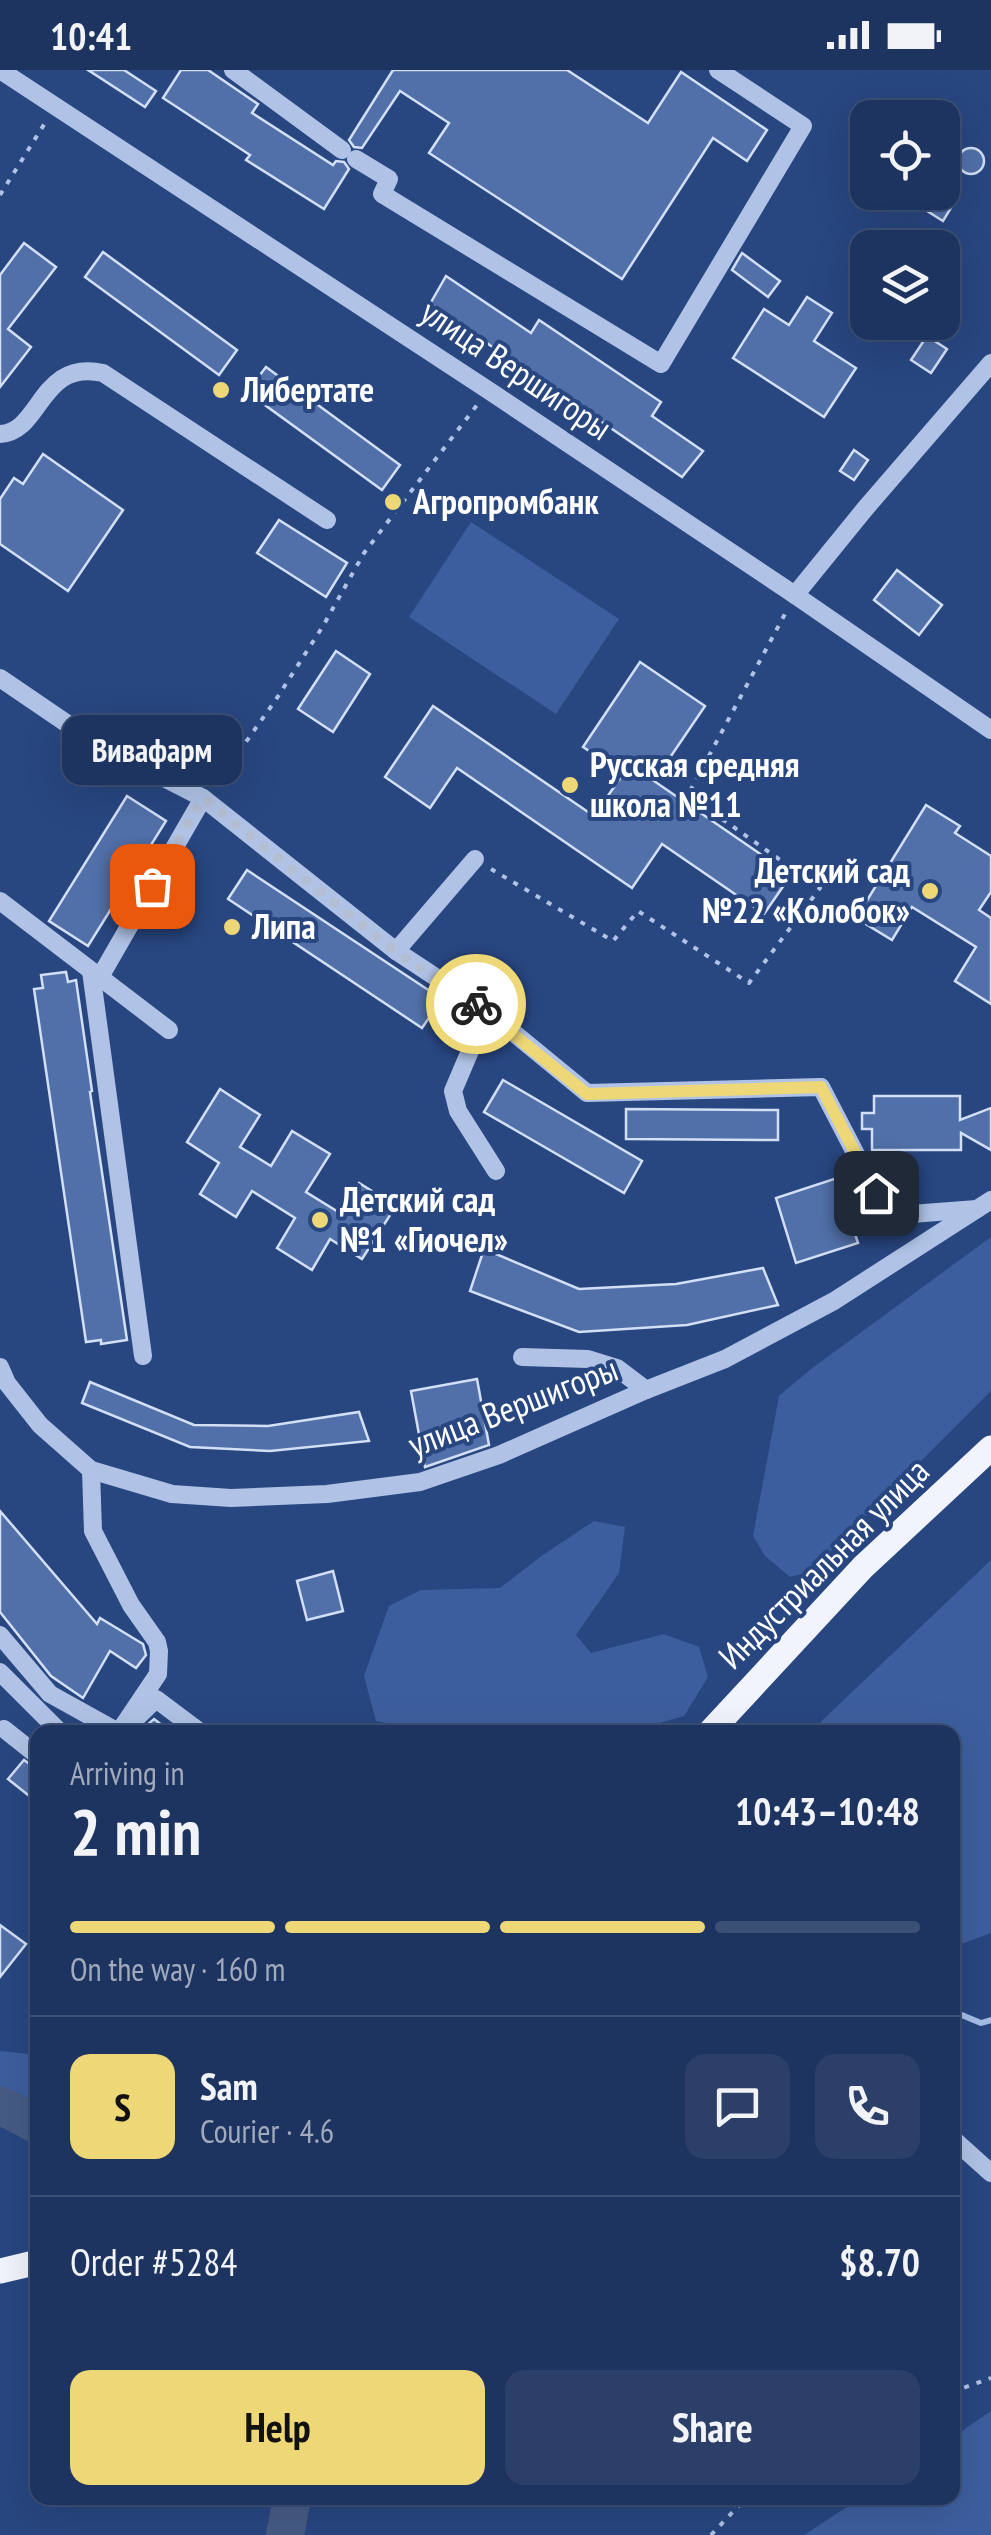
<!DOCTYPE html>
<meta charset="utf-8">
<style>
body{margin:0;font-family:"PT Sans Narrow",sans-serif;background:#2b3f69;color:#f1f3f6;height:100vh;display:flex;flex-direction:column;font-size:38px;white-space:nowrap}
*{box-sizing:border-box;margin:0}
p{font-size:32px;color:#a1aabd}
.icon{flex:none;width:55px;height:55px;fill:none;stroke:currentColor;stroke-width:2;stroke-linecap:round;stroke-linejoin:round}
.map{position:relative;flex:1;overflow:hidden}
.sheet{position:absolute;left:30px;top:1655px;width:930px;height:780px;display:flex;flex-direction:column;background:#1e3460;border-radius:20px;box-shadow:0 10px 40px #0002,0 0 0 2px #3c4f75}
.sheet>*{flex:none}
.tools{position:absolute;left:850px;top:30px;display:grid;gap:20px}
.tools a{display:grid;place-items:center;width:110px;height:110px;border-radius:20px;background:#1e3460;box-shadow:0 10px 40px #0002,0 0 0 2px #3c4f75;font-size:50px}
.pin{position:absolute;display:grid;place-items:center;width:85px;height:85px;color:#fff;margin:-42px;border-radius:20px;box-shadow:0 5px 15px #0006}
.courier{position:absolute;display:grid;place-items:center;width:100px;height:100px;margin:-50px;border:8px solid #edd777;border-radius:50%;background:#fff;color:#222;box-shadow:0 2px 12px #0007}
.bubble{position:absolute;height:70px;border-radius:20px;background:#1e3460;box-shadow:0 10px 40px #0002,0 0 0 2px #3c4f75;font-size:32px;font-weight:700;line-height:70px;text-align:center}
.overview em{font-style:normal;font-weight:700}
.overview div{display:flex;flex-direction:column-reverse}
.overview{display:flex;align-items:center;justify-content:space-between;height:170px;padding:0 40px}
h1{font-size:65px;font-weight:700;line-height:75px}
.bar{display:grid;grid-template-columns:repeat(4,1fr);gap:15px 10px;align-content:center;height:120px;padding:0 40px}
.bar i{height:12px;border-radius:8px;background:#3c4f75}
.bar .on{background:#edd777}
.bar p{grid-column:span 4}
.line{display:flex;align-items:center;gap:25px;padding:0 40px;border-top:2px solid #3c4f75}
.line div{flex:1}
.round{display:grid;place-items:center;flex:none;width:105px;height:105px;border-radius:20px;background:#2b3f69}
.cta{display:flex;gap:20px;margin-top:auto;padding:20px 40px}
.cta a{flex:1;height:115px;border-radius:20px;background:#edd777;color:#111;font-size:40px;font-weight:700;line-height:115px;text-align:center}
.cta a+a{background:#2b3f69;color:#f1f3f6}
.status{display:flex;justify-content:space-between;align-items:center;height:70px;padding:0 50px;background:#1e3460;direction:ltr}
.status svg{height:28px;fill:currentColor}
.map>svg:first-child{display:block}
.green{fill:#3d5e9e}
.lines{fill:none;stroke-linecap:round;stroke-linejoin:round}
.stream{stroke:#a5bde6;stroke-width:6}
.river{stroke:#465b85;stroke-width:38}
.building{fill:#5170a9;stroke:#d3dff5;stroke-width:2.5}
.path{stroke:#b0c3e6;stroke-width:4;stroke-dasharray:5 8;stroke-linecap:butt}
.minor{stroke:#b0c3e6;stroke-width:18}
.major{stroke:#f1f4fd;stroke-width:25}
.done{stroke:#b4bed3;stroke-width:10;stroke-dasharray:0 18}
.route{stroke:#edd777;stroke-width:12}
.poi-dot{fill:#edd777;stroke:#284680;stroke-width:4}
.labels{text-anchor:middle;stroke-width:8;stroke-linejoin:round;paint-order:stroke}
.street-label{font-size:35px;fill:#fff;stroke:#284680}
.poi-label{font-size:35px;font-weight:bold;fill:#fff;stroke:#284680;text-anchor:start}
</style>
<div class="status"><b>10:41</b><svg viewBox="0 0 49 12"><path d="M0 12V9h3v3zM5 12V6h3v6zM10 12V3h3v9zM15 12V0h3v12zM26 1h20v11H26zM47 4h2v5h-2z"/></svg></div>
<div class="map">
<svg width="991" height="2465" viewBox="0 0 991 2465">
<rect width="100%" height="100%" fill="#284680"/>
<!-- green -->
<g class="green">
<path d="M471 452 619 549 556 644 409 547Z"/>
<path d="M991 1167V1321L810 1502 790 1507 765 1486 753 1466 779 1326 811 1299Z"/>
<path d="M594 1451 625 1457 619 1503 576 1565 591 1583 664 1564 699 1577 708 1607 684 1646 628 1662H433L376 1651 364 1606 389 1536 421 1520 500 1518 540 1487Z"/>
<path d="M991 1490V1863L953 1877 952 1662H810Z"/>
<path d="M0 1981 37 1985V2045L0 2026Z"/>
<path d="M991 2341V2465H804L861 2428H952L953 2367Z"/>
</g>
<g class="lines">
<!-- stream -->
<path class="stream" d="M952 1941 981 1953 991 1950"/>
<!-- river -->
<g class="river">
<path d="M0 2035 38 2055"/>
<path d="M285 2465 292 2428"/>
</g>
</g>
<!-- building -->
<g class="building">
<path d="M88 0H124L156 21 145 37Z"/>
<path d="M181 0H208L258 34 252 43 333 95 336 91 344 92 349 99 324 139 246 90 250 85 163 28Z"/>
<path d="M393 0H567L648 53 681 2 767 60 747 91 713 68 622 209 429 83 449 53 400 21 362 78 354 77 349 70Z"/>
<circle cx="971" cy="91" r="13"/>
<path d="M897 122H942L955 131 943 151Z"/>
<path d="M24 173 56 197 8 259 31 277 0 317V205Z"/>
<path d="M103 182 237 280 219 305 85 207Z"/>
<path d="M742 183 780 211 768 227 732 200Z"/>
<path d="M446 206 531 263 539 250 661 332 652 346 703 381 682 407 430 234Z"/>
<path d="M807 227 832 243 814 271 856 298 824 347 733 288 764 239 789 255Z"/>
<path d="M927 266 947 279 931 303 911 290Z"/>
<path d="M266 297 400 395 382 420 247 322Z"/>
<path d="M854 380 868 390 854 410 840 401Z"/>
<path d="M43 384 123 440 68 521 0 474V429L14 408 23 414Z"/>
<path d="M279 450 347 493 326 527 257 483Z"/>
<path d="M897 500 942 535 919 565 874 530Z"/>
<path d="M336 581 370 604 333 662 298 639Z"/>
<path d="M640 592 705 636 654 711 791 805 764 844 662 774 632 818 457 698 430 738 385 707 433 636 594 746 623 704 583 677Z"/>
<path d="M127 726 166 751 88 876 49 851Z"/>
<path d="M926 735 960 756 955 763 991 786V822L979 840 991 848V934L955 911 976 877 912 837 892 870 856 848Z"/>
<path d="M247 800 442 929 422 958 228 829Z"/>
<path d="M66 902 68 912 76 910 92 1021 90 1022 127 1270 101 1274V1270L86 1272 34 919 43 918 41 905Z"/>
<path d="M503 1010 642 1091 624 1123 484 1042Z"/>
<path d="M220 1019 260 1045 240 1077 271 1096 292 1061 330 1084 306 1122 340 1143 359 1113 396 1136 362 1189 330 1169 312 1200 277 1178 295 1148 252 1121 236 1147 200 1124 219 1093 187 1072Z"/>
<path d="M874 1026H960V1050L991 1038V1080L961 1063V1080H872V1059H862V1043H874Z"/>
<path d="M626 1039 778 1040V1070L626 1069Z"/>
<path d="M837 1108 858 1173 796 1193 776 1128Z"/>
<path d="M484 1179 579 1219 676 1214 763 1198 778 1235 687 1255 579 1262 470 1221Z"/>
<path d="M477 1309 489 1375 425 1397 411 1321Z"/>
<path d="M90 1312 194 1355 268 1356 359 1342 369 1371 270 1381 190 1377 82 1333Z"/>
<path d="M0 1441 97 1554 100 1548 143 1574 146 1585 136 1598 110 1581 83 1628 51 1606 0 1542Z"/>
<path d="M333 1501 343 1541 307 1550 297 1511Z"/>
<path d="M154 1649 171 1662H139Z"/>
<path d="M24 1690 38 1700V1733L8 1709Z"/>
<path d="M0 1855 26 1874 0 1907Z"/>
</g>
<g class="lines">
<!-- path -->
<g class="path">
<path d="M0 125 45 53"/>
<path d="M216 714 275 631 323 556 364 483 477 335"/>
<path d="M491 799 613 871 638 841 749 913 820 818 688 725 786 542"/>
<path d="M952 2322 991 2308"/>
<path d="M711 2465 746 2428"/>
</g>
<!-- minor -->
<g class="minor">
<path d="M0 0 488 320 795 525 991 660"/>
<path d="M233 0 342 80"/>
<path d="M356 89 389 109 382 124 661 294 803 56 718 0"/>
<path d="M0 364C42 362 39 289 103 303L327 450"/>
<path d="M795 525 864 440 991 293"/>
<path d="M0 608 94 672 203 728 396 881 487 941 587 1023 821 1017 876 1123 911 1144 977 1139"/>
<path d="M0 831 169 960"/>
<path d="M396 881 475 789"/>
<path d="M91 901 143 1286"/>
<path d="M100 907 203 728"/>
<path d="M487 941 453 1021 458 1041 496 1101"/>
<path d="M522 1287 588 1289 617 1298 646 1320"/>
<path d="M0 1297 7 1313 40 1355 91 1400 172 1424 231 1428 327 1424 420 1412 499 1385 646 1320 725 1289 834 1231 991 1130"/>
<path d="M91 1400 93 1461 131 1535 157 1572 159 1581 158 1604 119 1662"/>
<path d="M0 1565 50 1624 113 1659 120 1661 128 1656 156 1629 200 1662"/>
<path d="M0 1602 60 1662"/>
<path d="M4 1659 38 1686"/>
<path d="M952 2068 991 2103"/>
</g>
<!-- major -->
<g class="major">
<path d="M710 1662 863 1497 991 1378"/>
<path d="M0 2201 38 2192"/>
</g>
</g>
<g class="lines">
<!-- done -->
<path class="done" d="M152 816 203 728 396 882 476 934"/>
<!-- route -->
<path class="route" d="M476 934 587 1024 821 1017 876 1123"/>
</g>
<!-- markers -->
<g class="poi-dot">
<circle cx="221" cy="320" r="10"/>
<circle cx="393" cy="432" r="10"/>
<circle cx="570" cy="715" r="10"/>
<circle cx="930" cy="821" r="10"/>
<circle cx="232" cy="857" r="10"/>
<circle cx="320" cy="1150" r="10"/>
</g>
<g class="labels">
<!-- street labels -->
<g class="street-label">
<text transform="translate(516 300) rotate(34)" y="12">улица Вершигоры</text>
<text transform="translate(513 1337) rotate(-21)" y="12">улица Вершигоры</text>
<text transform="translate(824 1494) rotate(-45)" y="12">Индустриальная улица</text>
</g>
<!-- poi labels -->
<g class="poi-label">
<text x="241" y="332">Либертате</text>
<text x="413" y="444">Агропромбанк</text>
<text x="590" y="707">Русская средняя<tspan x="590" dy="40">школа №11</tspan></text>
<text x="910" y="813" text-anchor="end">Детский сад<tspan x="910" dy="40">№22 «Колобок»</tspan></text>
<text x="252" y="869">Липа</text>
<text x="340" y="1142">Детский сад<tspan x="340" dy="40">№1 «Гиочел»</tspan></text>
</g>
</g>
</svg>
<div class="tools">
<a><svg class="icon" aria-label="locate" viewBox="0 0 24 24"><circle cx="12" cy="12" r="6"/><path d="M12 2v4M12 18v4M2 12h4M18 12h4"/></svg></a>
<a><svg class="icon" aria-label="layers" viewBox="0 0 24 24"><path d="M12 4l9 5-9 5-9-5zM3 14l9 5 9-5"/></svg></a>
</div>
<div class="pin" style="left:152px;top:816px;background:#ea580c"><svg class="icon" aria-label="bag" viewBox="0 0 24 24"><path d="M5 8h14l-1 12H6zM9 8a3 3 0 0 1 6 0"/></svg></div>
<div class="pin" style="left:876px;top:1123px;background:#1f2937"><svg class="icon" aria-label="home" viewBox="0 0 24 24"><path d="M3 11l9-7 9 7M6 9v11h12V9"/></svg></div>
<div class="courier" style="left:476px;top:934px"><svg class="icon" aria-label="bike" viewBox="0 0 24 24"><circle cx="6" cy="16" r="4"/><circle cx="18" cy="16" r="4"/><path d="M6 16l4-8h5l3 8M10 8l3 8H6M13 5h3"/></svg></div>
<div class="bubble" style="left:62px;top:645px;width:180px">Вивафарм</div>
<section class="sheet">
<div class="overview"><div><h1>2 min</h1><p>Arriving in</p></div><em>10:43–10:48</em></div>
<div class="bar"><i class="on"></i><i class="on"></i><i class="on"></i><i></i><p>On the way · 160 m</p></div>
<div class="line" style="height:180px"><b class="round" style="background:#edd777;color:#111">S</b><div><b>Sam</b><p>Courier · 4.6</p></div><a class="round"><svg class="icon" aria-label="chat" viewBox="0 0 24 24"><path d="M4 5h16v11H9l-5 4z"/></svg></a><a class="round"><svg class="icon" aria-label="phone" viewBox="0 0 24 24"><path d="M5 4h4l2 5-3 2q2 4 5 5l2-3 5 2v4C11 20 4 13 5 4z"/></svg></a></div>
<div class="line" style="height:130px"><div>Order #5284</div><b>$8.70</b></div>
<div class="cta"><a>Help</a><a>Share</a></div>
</section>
</div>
